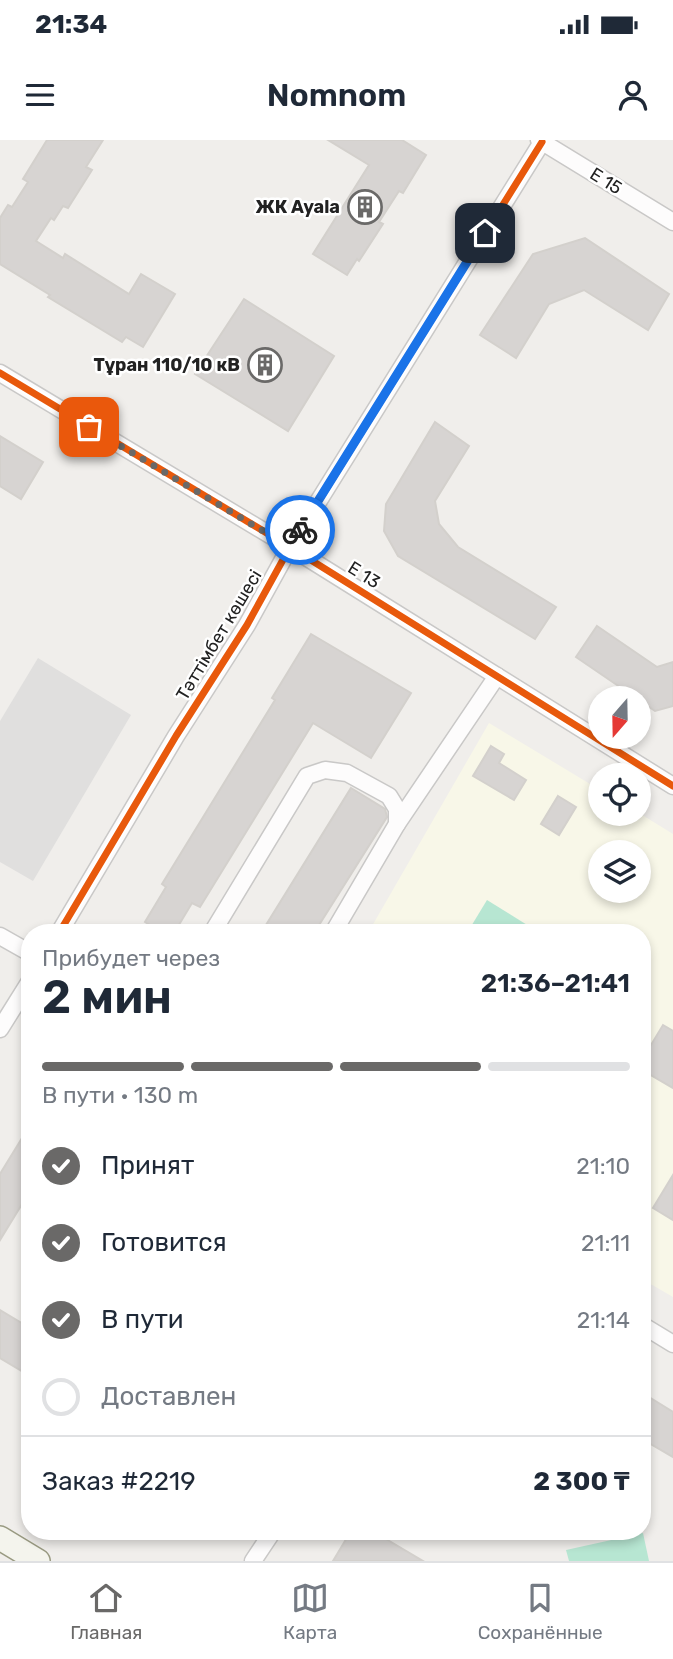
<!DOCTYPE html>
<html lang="ru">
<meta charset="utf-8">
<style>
body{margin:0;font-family:Rubik,sans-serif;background:#f6f6f7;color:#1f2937;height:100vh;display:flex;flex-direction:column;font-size:26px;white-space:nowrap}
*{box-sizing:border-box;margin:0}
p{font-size:23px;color:#747a83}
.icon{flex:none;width:38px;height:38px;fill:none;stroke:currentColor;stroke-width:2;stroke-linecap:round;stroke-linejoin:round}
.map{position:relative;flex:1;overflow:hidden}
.side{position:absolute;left:21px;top:784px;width:630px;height:616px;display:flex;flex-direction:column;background:#fff;border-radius:28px;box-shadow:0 4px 10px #0003}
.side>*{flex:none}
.needle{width:46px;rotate:200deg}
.buttons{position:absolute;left:588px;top:546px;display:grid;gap:14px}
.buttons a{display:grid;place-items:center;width:63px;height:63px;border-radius:50%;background:#fff;box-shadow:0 4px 10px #0003;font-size:35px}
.pin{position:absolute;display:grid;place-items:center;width:60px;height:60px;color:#fff;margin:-30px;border-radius:14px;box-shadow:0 4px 10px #0006}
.courier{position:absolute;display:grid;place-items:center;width:70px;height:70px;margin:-35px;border:5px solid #1a73e8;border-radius:50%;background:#fff;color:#222;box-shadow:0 2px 9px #0007}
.summary em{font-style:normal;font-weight:600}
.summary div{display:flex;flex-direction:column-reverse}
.summary{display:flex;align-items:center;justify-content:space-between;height:119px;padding:0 21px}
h1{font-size:46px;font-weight:600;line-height:52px}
.bar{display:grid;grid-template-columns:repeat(4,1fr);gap:10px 7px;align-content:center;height:84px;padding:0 21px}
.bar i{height:9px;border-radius:5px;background:#e0e1e3}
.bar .selected{background:#6a6968}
.bar p{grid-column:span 4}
.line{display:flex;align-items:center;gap:18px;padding:0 21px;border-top:2px solid #e0e1e3}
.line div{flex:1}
ol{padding:0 21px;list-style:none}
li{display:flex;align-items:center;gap:21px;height:77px}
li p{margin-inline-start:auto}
li .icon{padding:7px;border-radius:50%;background:#6a6968;color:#fff;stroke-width:4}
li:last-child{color:#747a83}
li i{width:38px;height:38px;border:4px solid #e0e1e3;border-radius:50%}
.status{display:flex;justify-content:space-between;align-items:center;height:49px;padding:0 35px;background:#fff;direction:ltr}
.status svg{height:19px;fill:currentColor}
header{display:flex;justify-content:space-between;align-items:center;height:91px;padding:0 21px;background:#fff;font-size:32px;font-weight:600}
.menu{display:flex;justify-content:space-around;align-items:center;height:98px;border-top:2px solid #e0e1e3;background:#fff;font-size:19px;color:#747a83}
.menu a{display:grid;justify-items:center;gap:4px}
.menu .selected{color:#6a6968}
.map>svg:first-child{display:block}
.education{fill:#f8f7e8;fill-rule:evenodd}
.pitch{fill:#b7e6d2}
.parking{fill:#e0dfde}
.building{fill:#d7d4d2;stroke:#d3d0cc;stroke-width:2}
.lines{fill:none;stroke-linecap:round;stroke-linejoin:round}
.street-casing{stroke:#c9c8c7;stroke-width:19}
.secondary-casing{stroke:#999a82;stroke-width:26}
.street{stroke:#fdfcfc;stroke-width:16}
.secondary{stroke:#f4f4ed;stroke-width:23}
.cycleway-casing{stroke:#fff;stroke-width:11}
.cycleway{stroke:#e8590c;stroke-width:7}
.done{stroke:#6a6968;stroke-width:7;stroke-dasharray:0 12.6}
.route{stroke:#1a73e8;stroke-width:9}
.labels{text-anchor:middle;stroke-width:5;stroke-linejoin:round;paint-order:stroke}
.street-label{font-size:18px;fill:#222;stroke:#fff}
.poi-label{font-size:18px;font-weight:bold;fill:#222;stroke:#fff;text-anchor:end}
</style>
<div class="status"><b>21:34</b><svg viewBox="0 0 49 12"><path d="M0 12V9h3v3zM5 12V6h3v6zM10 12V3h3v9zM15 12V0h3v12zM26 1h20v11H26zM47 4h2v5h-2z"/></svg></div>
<header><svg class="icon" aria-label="menu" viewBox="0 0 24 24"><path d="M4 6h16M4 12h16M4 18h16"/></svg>Nomnom<svg class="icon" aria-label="person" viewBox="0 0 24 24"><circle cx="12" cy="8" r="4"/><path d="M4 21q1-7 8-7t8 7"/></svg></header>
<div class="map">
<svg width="673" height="1421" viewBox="0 0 673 1421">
<rect width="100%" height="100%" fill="#f0eeeb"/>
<!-- education -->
<path class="education" d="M489 583 600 650V674L639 673 673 694V1157L642 1139V793H368ZM600 712H639V751H600Z"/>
<!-- pitch -->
<g class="pitch">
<path d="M487 760 540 793H467Z"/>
<path d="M643 1393 649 1421H569L566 1410Z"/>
</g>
<!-- parking -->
<path class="parking" d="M38 518 131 575 33 741 0 722V581Z"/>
<!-- building -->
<g class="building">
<path d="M47 0H103L86 27 92 30 68 68 63 66 54 80 51 78 36 101 63 118 65 114 129 154 141 134 175 154 143 207 126 197 122 202 48 157 50 155 0 124V78L8 65 12 67 28 42 23 39Z"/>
<path d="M328 0H402L426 15 403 53 399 51 379 82 383 84 359 121 357 119 347 135 313 114 369 25Z"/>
<path d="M585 98 669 154 648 190 584 150 549 164 516 218 480 195 533 114Z"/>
<path d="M244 159 334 216 288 291 195 234Z"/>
<path d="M435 282 469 306 435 361 439 384 458 407 556 467 535 499 398 416 384 391 386 364Z"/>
<path d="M0 296 43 322 21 359 0 346Z"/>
<path d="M597 486 657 527 673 522V566L655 571 576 517Z"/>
<path d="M311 494 411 553 371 618 313 583 200 767 192 763 174 793H163L145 782 166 747 162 744 275 560 272 558Z"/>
<path d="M491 606 504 614 499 623 526 640 514 660 473 636Z"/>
<path d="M351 648 385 669 387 677 314 793H261Z"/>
<path d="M558 656 576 667 559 695 541 684Z"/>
<path d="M663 885 673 891V948L642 930V920Z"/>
<path d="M30 985V1051L0 1100V1034Z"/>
<path d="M673 1035V1080L653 1068Z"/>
<path d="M0 1170 30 1188V1236L0 1218Z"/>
<path d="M649 1257 673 1272V1317L642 1299V1269Z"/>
<path d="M351 1391H391L386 1399 423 1421H333Z"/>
</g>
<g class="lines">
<!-- street casing -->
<g class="street-casing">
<g id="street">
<path d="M539 0 673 82"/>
<path d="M0 233 290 407 673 646"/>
<path d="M397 684 497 536"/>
<path d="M59 793 176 596 247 485 290 407 542 2"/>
<path d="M212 793 307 636 325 630 347 633 389 656 397 669V684L333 793"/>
<path d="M0 796 30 813"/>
<path d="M0 889 30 841"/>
<path d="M642 1185 673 1204"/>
<path d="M253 1421 273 1391"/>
</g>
</g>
<!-- secondary casing -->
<g class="secondary-casing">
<path id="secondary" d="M0 1398 38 1421"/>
</g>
<!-- street -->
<use href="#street" class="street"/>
<!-- secondary -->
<use href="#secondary" class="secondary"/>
<!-- cycleway casing -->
<g class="cycleway-casing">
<g id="cycleway">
<path d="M0 233 290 407 673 646"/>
<path d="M59 793 176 596 247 485 290 407 542 2"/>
</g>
</g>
<!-- cycleway -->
<use href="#cycleway" class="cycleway"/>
</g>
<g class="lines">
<!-- done -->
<path class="done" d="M89 287 290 407 300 390"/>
<!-- route -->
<path class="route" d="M300 390 485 93"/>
</g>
<!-- icons -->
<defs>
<g id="building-ring" transform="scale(1.75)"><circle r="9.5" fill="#fff" stroke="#6a6968" stroke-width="1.5"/><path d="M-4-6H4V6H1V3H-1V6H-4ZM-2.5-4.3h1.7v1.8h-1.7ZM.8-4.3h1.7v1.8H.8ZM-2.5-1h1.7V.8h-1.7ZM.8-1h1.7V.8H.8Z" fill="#6a6968"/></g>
</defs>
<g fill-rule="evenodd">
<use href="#building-ring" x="365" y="67"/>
<use href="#building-ring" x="265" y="225"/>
</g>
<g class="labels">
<!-- street labels -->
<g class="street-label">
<text transform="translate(606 41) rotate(32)" y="6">E 15</text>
<text transform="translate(364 435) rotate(32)" y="6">E 13</text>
<text transform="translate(219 495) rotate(-59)" y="6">Тәттімбет көшесі</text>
</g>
<!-- poi labels -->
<g class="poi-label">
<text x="340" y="73">ЖК Ayala</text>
<text x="240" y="231">Тұран 110/10 кВ</text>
</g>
</g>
</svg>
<div class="buttons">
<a><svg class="needle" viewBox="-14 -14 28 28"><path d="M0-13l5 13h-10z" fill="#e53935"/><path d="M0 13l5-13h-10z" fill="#747a83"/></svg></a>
<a><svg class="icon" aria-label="locate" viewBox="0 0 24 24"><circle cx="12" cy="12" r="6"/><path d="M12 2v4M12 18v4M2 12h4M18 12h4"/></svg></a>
<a><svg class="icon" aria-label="layers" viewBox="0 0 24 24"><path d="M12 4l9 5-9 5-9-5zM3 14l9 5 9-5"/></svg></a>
</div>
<div class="pin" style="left:89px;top:287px;background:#ea580c"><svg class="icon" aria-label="bag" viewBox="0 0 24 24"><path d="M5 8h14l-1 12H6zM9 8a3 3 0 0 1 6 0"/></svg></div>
<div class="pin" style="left:485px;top:93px;background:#1f2937"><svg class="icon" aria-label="home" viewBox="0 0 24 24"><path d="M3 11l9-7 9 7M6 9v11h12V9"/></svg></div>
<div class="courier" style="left:300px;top:390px"><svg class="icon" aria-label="bike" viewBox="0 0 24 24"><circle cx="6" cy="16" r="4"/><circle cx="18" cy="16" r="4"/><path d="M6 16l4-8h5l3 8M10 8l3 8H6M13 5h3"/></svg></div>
<section class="side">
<div class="summary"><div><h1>2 мин</h1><p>Прибудет через</p></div><em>21:36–21:41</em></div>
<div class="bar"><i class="selected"></i><i class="selected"></i><i class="selected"></i><i></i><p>В пути · 130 m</p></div>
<ol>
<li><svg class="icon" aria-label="check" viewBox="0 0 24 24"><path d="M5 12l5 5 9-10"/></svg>Принят<p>21:10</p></li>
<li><svg class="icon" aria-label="check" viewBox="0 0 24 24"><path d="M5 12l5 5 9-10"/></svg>Готовится<p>21:11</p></li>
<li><svg class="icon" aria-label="check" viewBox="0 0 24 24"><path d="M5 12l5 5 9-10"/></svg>В пути<p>21:14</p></li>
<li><i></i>Доставлен</li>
</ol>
<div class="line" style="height:91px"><div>Заказ #2219</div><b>2 300 ₸</b></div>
</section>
</div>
<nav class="menu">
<a class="selected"><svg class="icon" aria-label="home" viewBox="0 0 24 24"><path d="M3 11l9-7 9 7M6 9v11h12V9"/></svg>Главная</a>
<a><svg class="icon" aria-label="map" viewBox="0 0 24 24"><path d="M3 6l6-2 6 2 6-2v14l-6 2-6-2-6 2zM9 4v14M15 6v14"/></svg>Карта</a>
<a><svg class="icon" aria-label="saved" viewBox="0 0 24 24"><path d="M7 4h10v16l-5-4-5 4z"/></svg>Сохранённые</a>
</nav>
